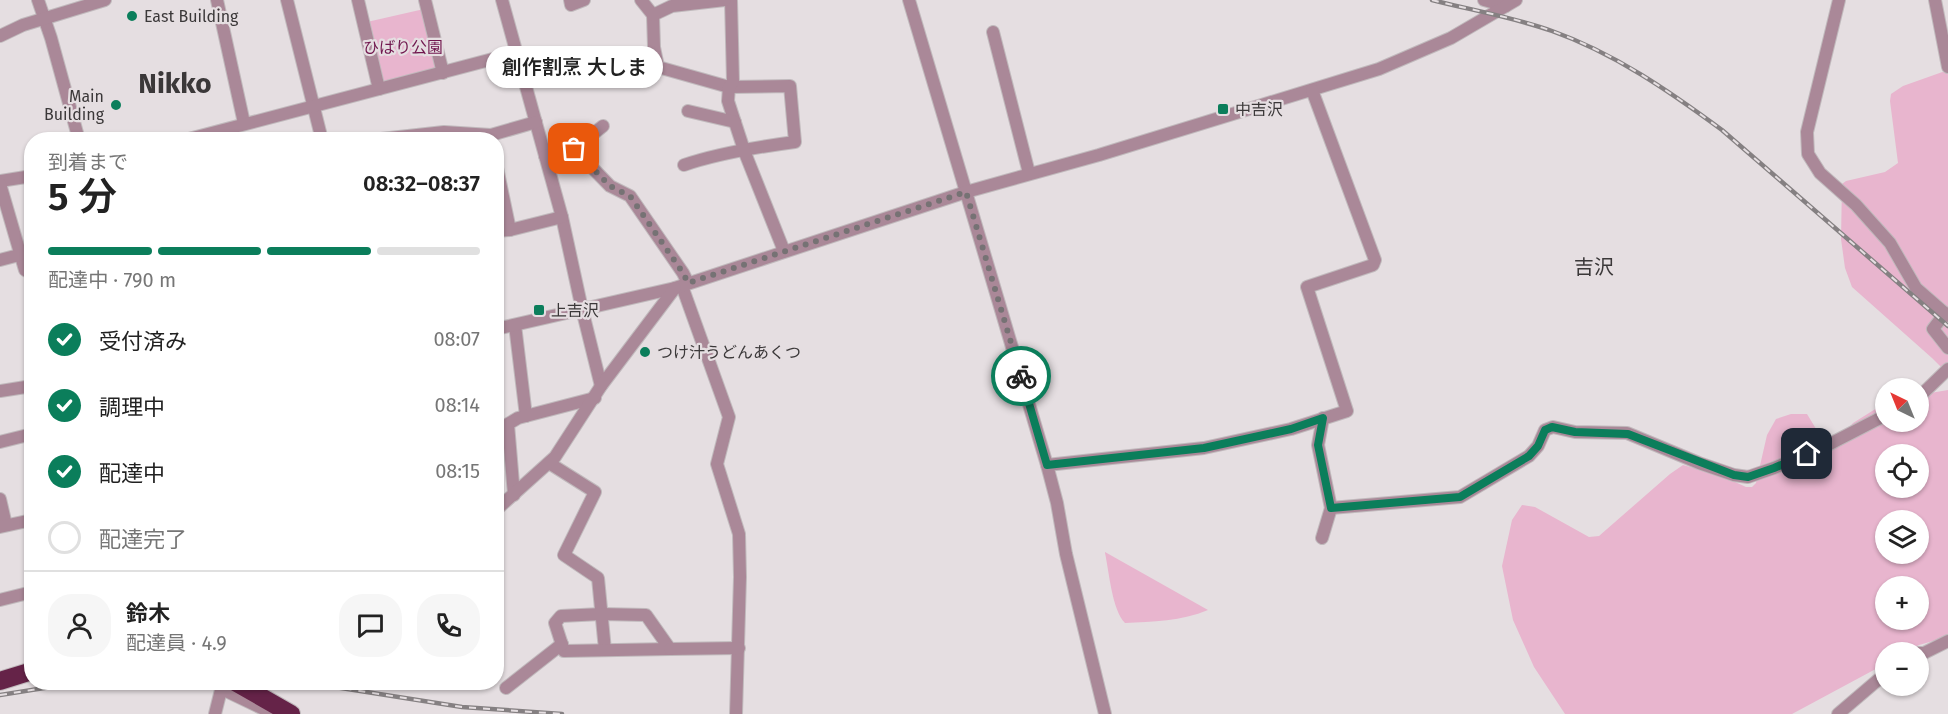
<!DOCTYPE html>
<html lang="ja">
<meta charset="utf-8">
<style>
body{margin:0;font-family:"Fira Sans","Noto Sans JP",sans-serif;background:#f6f6f6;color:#222;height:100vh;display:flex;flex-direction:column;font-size:22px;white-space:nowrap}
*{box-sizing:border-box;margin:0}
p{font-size:20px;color:#767676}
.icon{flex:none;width:33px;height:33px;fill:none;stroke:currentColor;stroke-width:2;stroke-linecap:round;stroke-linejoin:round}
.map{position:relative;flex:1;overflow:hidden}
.drawer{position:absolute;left:24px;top:132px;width:480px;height:558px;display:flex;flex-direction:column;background:#fff;border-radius:24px;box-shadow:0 2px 4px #0004}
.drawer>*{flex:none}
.needle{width:39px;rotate:317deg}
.buttons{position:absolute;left:1875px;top:378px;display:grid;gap:12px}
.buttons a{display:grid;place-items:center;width:54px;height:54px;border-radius:50%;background:#fff;box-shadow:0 2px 4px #0004;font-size:30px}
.pin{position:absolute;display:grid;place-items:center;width:51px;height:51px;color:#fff;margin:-26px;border-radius:12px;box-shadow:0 3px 9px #0006}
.courier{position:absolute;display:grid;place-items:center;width:60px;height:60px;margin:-30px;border:4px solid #0b7e5b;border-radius:50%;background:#fff;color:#222;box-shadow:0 2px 8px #0007}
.bubble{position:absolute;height:42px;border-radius:21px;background:#fff;box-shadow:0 2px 4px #0004;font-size:20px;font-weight:600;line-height:42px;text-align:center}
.summary em{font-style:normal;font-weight:600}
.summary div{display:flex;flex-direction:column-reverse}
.summary{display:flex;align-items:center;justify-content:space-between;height:102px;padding:0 24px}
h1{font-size:39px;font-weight:600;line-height:45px}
.bar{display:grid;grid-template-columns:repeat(4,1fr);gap:9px 6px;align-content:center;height:72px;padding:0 24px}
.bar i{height:8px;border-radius:4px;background:#e0e0e0}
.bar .selected{background:#0b7e5b}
.bar p{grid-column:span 4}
.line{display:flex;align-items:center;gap:15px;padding:0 24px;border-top:2px solid #e0e0e0}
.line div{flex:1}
.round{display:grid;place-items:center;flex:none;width:63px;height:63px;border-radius:24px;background:#f6f6f6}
ol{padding:0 24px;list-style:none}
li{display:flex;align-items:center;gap:18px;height:66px}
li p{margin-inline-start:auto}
li .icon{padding:6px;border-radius:50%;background:#0b7e5b;color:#fff;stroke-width:4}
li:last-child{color:#767676}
li i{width:33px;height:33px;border:3px solid #e0e0e0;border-radius:50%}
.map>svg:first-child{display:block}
.green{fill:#e8b5ce;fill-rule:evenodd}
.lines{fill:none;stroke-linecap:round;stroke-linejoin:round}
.minor-casing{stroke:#c0b9bc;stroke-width:14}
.highway-casing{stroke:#c0b9bc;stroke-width:20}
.minor{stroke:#aa8898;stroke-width:12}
.highway{stroke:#652348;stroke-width:18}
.rail-casing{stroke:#858082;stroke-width:4.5}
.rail{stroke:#e5dee1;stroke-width:2;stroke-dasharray:7;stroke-linecap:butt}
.done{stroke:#767274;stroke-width:6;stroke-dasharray:0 10.8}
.route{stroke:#0b7e5b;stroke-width:8}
.poi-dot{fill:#0b7e5b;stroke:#e5dee1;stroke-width:2}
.labels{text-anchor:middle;stroke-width:4.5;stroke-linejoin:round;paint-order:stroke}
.poi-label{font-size:16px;fill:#3b3839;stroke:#e5dee1;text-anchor:start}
.park-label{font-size:16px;fill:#71174e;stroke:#e5dee1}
.quarter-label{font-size:20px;fill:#3b3839;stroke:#e5dee1}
.town-label{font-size:28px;font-weight:bold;fill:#3b3839;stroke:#e5dee1}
</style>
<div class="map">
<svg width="1948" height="714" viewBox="0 0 1948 714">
<rect width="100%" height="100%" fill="#e5dee1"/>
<!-- green -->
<g class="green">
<path d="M424 9 436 65 434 69 385 82 380 78 367 22Z"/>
<path d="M1948 70V374L1932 358 1852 287 1845 268 1841 239 1842 184 1846 181 1885 172 1898 163 1890 101 1891 94 1903 86Z"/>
<path d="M1948 390V641H1933L1919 645 1906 652H1886L1885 664 1792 714H1565L1534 667 1513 620 1502 566 1512 520 1522 505 1535 507 1589 537 1599 536 1670 474 1683 465 1722 476 1746 487H1752L1756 483 1767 435 1776 419 1791 414H1807L1827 447H1831L1853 423 1885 403 1886 422H1918L1919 395ZM1886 454H1918V488H1886ZM1886 520H1918V554H1886ZM1886 586H1918V620H1886Z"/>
<path d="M1105 553V552L1208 610C1182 621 1152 622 1125 623 1112 610 1109 571 1105 553Z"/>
</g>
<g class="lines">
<!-- minor casing -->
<g class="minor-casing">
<g id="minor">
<path d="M38 0 51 38 79 140"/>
<path d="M217 0 244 123"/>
<path d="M287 0 322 140"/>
<path d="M358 0 379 89"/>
<path d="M425 0 443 73"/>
<path d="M502 0 562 217 582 309 601 386"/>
<path d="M570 0 571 5 584 0"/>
<path d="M641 0 653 15 654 47 658 67 729 87 790 86 795 142C757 147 719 153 684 165"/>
<path d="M731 0 733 82 729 87 728 101 745 153 784 251"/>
<path d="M909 0 1047 465 1057 503 1066 554 1105 714"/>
<path d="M1484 0 1506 6"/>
<path d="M1839 0 1807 132 1808 154 1820 173 1856 205 1890 243 1916 288 1948 316"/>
<path d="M1935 0 1948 67"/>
<path d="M653 15 672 6 725 0"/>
<path d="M993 32 1029 173"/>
<path d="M0 36 23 25 105 0"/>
<path d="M688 111 735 122"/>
<path d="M185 140 516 53"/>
<path d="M372 140 444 132 491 135 536 122"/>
<path d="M574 149 610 186 630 196 683 273 688 283"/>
<path d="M545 156 574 149 603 126"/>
<path d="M496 163 510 230"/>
<path d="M0 181 32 176"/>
<path d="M0 184 25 270 32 274"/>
<path d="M496 231 510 230 562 217"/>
<path d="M0 260 19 255"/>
<path d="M682 286 729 417 717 464 739 534 740 577 736 714"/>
<path d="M1945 313 1933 329 1948 348"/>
<path d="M515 325 526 416"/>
<path d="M496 329 675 288 966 192 1099 155 1379 69 1451 38 1516 0"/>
<path d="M0 391 32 386"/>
<path d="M1918 398 1948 369"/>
<path d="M0 442 32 434"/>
<path d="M549 463 595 492 564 555 598 578 605 650"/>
<path d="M1047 465 1204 448 1291 429 1347 411 1307 287 1373 265 1375 260 1312 90"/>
<path d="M514 495 508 424 518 418 595 398"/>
<path d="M0 499 6 525"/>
<path d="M1331 508 1460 497 1529 456 1538 446 1545 430 1553 427 1575 432 1627 433 1699 463 1734 475 1748 477 1774 468 1824 447 1886 415"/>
<path d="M496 510 555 457 601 386 675 288"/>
<path d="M0 527 32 520"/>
<path d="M1322 538 1331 508 1318 445 1323 418"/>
<path d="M0 600 32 592"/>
<path d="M601 614 646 615 670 649 564 651 555 623 561 616Z"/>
<path d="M670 649 739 648"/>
<path d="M1918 653H1924L1948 641"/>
<path d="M506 688 562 644"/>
<path d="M222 689 274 714"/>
<path d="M215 714 223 682"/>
<path d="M1838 714 1886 673"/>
</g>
</g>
<!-- highway casing -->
<g class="highway-casing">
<g id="highway">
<path d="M0 681 32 671"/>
<path d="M235 682 291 714"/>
</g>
</g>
<!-- minor -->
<use href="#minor" class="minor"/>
<!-- highway -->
<use href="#highway" class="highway"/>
<!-- rail casing -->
<g class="rail-casing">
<g id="rail">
<path d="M1432 0C1471 10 1513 17 1552 31 1614 53 1669 91 1722 130L1948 326"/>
<path d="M303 682 462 707 562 714"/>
<path d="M0 695 82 682"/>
</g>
</g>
<!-- rail -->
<use href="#rail" class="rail"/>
</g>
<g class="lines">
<!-- done -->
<path class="done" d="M574 149 610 186 630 196 683 273 688 283 966 192 1021 376"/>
<!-- route -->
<path class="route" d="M1021 376 1047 465 1204 448 1291 429 1323 418 1318 445 1331 508 1460 497 1529 456 1538 446 1545 430 1552 427 1575 432 1628 434 1734 475 1748 477 1774 468 1807 454"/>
</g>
<!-- markers -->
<g class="poi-dot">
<circle cx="132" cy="16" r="6"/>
<circle cx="116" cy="105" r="6"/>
<rect x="1217" y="103" width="12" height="12" rx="3"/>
<rect x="533" y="304" width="12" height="12" rx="3"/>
<circle cx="645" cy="352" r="6"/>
</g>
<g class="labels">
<!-- poi labels -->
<g class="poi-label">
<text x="144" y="22">East Building</text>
<text x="104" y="102" text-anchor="end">Main<tspan x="104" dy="18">Building</tspan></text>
<text x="1235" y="115">中吉沢</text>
<text x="551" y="316">上吉沢</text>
<text x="657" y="358">つけ汁うどんあくつ</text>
</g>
<!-- park labels -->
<g class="park-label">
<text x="403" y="53">ひばり公園</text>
</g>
<!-- quarter labels -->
<g class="quarter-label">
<text x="1594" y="274">吉沢</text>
</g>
<!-- town labels -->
<g class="town-label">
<text x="175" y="93">Nikko</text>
</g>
</g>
</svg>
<div class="buttons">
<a><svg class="needle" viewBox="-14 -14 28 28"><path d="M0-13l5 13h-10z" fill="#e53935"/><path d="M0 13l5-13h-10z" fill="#767676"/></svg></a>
<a><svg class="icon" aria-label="locate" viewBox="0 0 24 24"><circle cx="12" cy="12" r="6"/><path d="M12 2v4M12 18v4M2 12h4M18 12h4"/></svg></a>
<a><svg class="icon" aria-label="layers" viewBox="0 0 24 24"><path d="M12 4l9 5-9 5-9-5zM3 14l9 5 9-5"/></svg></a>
<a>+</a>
<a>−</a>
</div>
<div class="pin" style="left:574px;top:149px;background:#ea580c"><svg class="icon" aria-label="bag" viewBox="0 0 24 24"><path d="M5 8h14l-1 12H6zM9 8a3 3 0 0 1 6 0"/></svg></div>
<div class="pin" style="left:1807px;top:454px;background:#1f2937"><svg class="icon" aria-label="home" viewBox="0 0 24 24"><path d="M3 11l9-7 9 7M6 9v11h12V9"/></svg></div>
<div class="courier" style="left:1021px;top:376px"><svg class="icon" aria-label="bike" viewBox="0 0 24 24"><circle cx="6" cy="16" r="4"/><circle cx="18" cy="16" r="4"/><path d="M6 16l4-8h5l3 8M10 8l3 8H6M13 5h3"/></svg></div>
<div class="bubble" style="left:486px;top:46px;width:177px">創作割烹 大しま</div>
<section class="drawer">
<div class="summary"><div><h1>5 分</h1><p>到着まで</p></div><em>08:32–08:37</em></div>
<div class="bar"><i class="selected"></i><i class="selected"></i><i class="selected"></i><i></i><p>配達中 · 790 m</p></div>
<ol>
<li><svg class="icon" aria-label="check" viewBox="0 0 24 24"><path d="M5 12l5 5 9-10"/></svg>受付済み<p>08:07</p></li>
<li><svg class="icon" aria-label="check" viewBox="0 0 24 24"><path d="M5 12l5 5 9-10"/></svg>調理中<p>08:14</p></li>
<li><svg class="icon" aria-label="check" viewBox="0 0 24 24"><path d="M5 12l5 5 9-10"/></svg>配達中<p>08:15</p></li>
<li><i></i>配達完了</li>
</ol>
<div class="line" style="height:108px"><a class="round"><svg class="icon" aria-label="person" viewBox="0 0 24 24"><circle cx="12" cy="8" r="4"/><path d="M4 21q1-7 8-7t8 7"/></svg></a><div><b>鈴木</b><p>配達員 · 4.9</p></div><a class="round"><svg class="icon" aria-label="chat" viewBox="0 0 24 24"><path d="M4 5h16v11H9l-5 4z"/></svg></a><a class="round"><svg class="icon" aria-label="phone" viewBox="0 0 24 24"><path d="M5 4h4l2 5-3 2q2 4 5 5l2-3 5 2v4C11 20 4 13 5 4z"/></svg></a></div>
</section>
</div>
